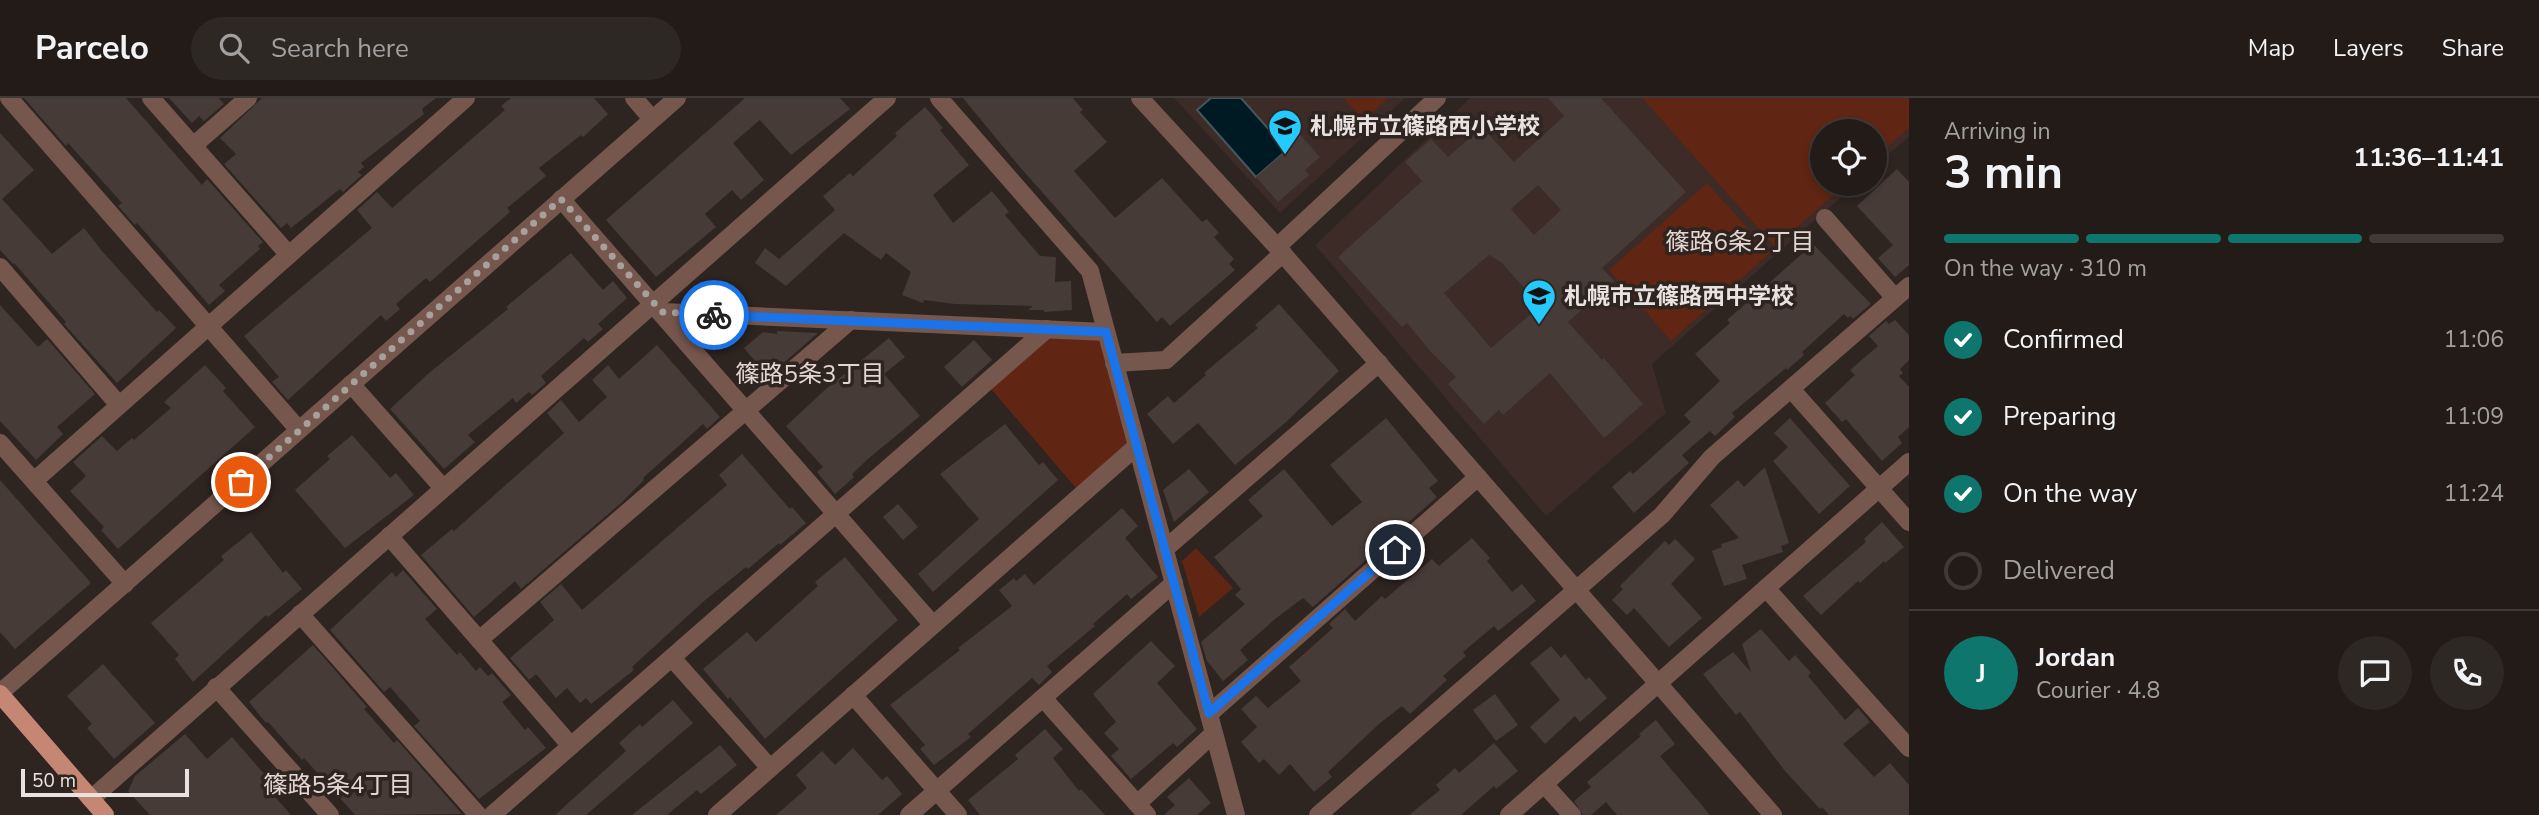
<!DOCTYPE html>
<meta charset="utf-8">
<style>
body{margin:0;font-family:"Nunito Sans","Noto Sans JP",sans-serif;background:#2e2825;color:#f1f3f6;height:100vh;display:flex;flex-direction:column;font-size:26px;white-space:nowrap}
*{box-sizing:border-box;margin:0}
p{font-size:23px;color:#a2a1a2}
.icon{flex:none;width:38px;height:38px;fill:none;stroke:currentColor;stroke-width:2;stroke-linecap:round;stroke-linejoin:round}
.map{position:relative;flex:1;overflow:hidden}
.details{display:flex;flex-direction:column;background:#221b18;width:630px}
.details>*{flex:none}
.buttons{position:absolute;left:1810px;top:21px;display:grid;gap:14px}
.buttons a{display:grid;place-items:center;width:77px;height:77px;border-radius:50%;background:#221b18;box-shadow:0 4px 10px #0003,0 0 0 2px #3f3937;font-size:35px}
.scale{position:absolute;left:21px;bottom:18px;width:168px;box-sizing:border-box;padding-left:7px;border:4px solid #eae2e0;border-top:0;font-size:19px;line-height:24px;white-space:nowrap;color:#eae2e0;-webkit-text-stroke:5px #2e2420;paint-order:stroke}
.pin{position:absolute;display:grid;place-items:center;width:60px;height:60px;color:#fff;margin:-30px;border:4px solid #fff;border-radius:50%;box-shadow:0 2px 7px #0007}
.courier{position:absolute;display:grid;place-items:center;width:70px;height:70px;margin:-35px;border:5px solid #1a73e8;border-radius:50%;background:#fff;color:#222;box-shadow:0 2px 9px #0007}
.headline em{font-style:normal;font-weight:700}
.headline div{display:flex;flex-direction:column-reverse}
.headline{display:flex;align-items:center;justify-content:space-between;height:119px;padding:0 35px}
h1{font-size:46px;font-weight:700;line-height:52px}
.bar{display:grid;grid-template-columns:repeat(4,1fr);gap:10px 7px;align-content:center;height:84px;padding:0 35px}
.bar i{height:9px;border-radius:5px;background:#3f3937}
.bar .active{background:#0f766e}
.bar p{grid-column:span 4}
.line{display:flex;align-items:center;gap:18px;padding:0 35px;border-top:2px solid #3f3937}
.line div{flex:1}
.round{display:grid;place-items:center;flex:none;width:74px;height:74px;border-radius:37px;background:#2e2825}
ol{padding:0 35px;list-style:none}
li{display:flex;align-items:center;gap:21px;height:77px}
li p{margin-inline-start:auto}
li .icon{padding:7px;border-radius:50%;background:#0f766e;color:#fff;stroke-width:4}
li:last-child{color:#a2a1a2}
li i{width:38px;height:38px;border:4px solid #3f3937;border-radius:50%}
header{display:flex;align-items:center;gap:42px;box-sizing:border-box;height:98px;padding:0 35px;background:#221b18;border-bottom:2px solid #3f3937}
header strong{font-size:33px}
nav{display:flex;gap:38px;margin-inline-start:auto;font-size:24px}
.search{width:490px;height:63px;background:#2e2825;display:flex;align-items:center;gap:18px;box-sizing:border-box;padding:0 24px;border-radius:38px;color:#a2a1a2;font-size:26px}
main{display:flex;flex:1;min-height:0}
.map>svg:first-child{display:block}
.built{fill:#3c2b26}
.green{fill:#602513}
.water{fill:#001a24;stroke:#46565c;stroke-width:2}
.building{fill:#463b37;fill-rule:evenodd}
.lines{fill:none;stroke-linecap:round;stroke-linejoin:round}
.street{stroke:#76574e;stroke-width:18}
.primary{stroke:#c58674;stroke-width:18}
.done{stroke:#a8a09d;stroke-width:7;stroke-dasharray:0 12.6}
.route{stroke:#1a73e8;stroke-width:9}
.labels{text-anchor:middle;stroke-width:7;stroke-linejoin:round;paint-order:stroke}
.poi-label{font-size:23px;font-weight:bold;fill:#eae2e0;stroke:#2e2420;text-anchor:start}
.neighbourhood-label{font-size:24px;fill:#e4d5d1;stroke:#2e2420}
</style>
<header>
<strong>Parcelo</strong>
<div class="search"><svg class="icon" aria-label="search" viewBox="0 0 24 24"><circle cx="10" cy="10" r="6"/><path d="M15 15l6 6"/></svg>Search here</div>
<nav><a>Map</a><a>Layers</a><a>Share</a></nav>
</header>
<main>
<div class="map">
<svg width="1909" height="717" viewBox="0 0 1909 717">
<rect width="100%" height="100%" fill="#2e2420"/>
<!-- built -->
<g class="built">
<path d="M1174 0H1405L1280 115Z"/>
<path d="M1470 0H1909V39L1874 69V33H1822V86H1856L1652 266 1666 315 1546 418 1315 147Z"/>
</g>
<!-- green -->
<g class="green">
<path d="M1344 0H1388L1364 23Z"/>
<path d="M1642 0H1909V30L1874 61V33H1822V86H1846L1775 149Z"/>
<path d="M1707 85 1770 155 1671 243 1609 172Z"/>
<path d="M1047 231 1106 234 1137 348 1081 396 986 285Z"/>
<path d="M1196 450 1233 490 1199 519 1182 463Z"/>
</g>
<!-- water -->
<path class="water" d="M1211 0H1241L1287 52 1256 79 1197 12Z"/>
<!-- building -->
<g class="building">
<path d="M24 0H126L202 87 207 81 263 144 258 148 260 151 219 187 225 193 209 207 137 125 135 127 118 108 122 105 68 45 66 48Z"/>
<path d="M169 0H219L224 6 204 23 199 18 192 25Z"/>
<path d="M262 0H436L422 11 424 16 361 65 364 69 358 74 362 77 343 94 340 91 291 130 287 125 281 130 224 66 236 56 220 40Z"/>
<path d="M511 0H594L608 16 583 39 581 37 539 70 546 78 507 110 510 114 430 184 426 180 396 206 400 211 386 223 381 217 288 302 272 284 279 279 244 238 372 130 357 112 377 94 392 110 505 12 501 8Z"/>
<path d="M745 0H840L850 11 791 57 760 22 733 45 764 82 741 102 732 92 705 116 716 129 656 179 606 122Z"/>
<path d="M963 0H1073L1083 12 1080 14 1107 44 1074 73 1115 120 1162 80 1202 124 1207 121 1219 135 1214 139 1234 161 1229 166 1235 172 1170 228 1162 219 1157 224 1019 68Z"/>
<path d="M1548 0H1601L1686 94 1602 170 1614 183 1568 224 1602 262 1604 260 1643 306 1604 340 1550 275 1503 317 1499 312 1484 326 1448 286 1456 279 1430 253 1407 225 1402 229 1338 159 1422 83 1405 64 1431 41 1448 59 1482 29 1514 64 1564 18ZM1538 87 1561 112 1534 137 1511 111ZM1489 157 1502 165 1540 208 1491 250 1444 195Z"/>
<path d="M925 9 943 30 940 32 969 67 933 97 953 125 992 93 1009 114 1005 117 1040 158 1056 159 1055 184 1071 183 1072 212 1044 214V212H1028L1033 208 955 206 924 202 923 205 902 197 911 174 886 155 881 162 844 135 786 188 755 165 765 150 779 161 835 112 823 98 850 75 853 78 897 38 895 35Z"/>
<path d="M1287 22 1320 59 1305 72 1309 77 1278 104 1256 79 1287 52 1272 35Z"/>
<path d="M0 35 34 72 2 101 52 156 84 130 102 153 157 214 159 212 176 230 117 285 64 226 66 224 14 165 13 166 0 152Z"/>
<path d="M1897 71 1909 84V167L1895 179 1878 160 1893 147 1857 108Z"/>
<path d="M1813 146 1871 206 1853 221 1850 218 1848 220 1844 216 1802 254 1804 257 1787 272 1786 270 1732 315 1735 319 1715 338 1710 333 1682 357 1689 365 1634 415 1612 389 1630 373 1633 376 1691 324 1684 317 1720 283 1695 256 1730 225 1727 222Z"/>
<path d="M571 155 603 192 613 183 627 200 598 226 603 231 588 244 584 240 541 278 546 285 532 297 529 294 516 305 513 300 468 337 475 344 444 371 390 311 429 275 508 211 506 209Z"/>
<path d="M1279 206 1339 273 1285 325 1235 367 1198 325 1173 346 1147 316 1168 298 1174 305 1206 277 1204 275 1258 230 1255 227Z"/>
<path d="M0 207 38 249 47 241 95 296 57 329 63 336 36 362 0 323Z"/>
<path d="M1895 222 1909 237V262L1900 271 1903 275 1899 278 1909 289V329L1898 339 1902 345 1882 363 1846 321 1842 324 1825 305 1855 277 1850 272 1878 248 1869 238 1886 223 1889 226Z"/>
<path d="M777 233 818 235 757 288 744 272 755 263 744 250 763 234 777 236Z"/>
<path d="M889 240 905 259 884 276 920 318 869 360 852 376 854 379 835 396 817 374 823 369 786 328 826 291Z"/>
<path d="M974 242 992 262 962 289 944 269Z"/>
<path d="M657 247 720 319 707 331 703 326 643 380 644 382 621 405 521 491 515 483 474 519 421 457 452 431 454 433 564 335 547 315 561 302 579 324 607 299 592 282 608 267 619 281Z"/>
<path d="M205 267 226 290 223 293 255 329 118 451 101 432 104 429 70 393 86 378 73 364 102 338 117 353 132 340 134 342 171 310 164 304Z"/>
<path d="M1386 320 1438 383 1429 390 1437 399 1313 509 1303 500 1275 521 1240 552 1248 562 1223 583 1207 563 1201 544 1245 506 1235 497 1241 491 1214 459 1263 418 1248 402 1284 371 1332 428 1362 404 1330 367Z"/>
<path d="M1790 320 1850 388 1819 416 1773 363 1788 349 1774 335Z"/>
<path d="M1005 326 1039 367 1043 364 1058 382 933 494 918 476 979 421 940 376Z"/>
<path d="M352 337 390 380 396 375 414 397 345 450 295 392 330 361 327 358Z"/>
<path d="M742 356 790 411 792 409 806 425 780 447 779 445 748 471 746 469 704 503 632 569 634 572 591 606 586 600 580 605 567 590 556 600 536 576 529 582 510 560 554 522 540 504 561 486 582 512 727 387 719 377Z"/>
<path d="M1765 369 1789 445 1781 448 1783 454 1742 467 1747 481 1724 488 1712 453 1722 449 1721 446 1739 440 1710 407 1738 382 1744 389Z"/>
<path d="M1189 371 1209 394 1174 424 1163 392Z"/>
<path d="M0 382 91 485 15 551 0 534Z"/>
<path d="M898 406 918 429 903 442 883 419Z"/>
<path d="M1122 410 1138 428 1125 440 1158 479 1131 501 1127 496 1093 526 1095 528 1047 568 1052 574 1039 587 1032 580 968 636 971 639 934 667 920 651 925 647 890 607 960 552 958 550 1012 508 999 492 1014 480 1016 483 1025 476 1034 487Z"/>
<path d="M1882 424 1904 449 1885 465 1884 463 1860 485 1858 483 1821 517 1803 498 1866 444 1864 441Z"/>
<path d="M251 434 283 475 286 472 302 491 268 519 266 517 193 584 175 561 179 557 151 525 224 462 221 458Z"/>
<path d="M1472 440 1490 460 1487 463 1512 494 1522 486 1536 503 1498 533 1494 528 1463 554 1466 558 1443 578 1447 582 1410 616 1402 608 1379 626 1328 674 1332 679 1314 694 1290 666 1279 677 1264 661 1259 665 1241 644 1257 629 1241 611 1256 598 1268 610 1301 583 1289 569 1333 530 1329 526 1345 511 1355 523 1382 498 1385 501 1432 461 1439 468Z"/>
<path d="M1675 441 1695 461 1671 486 1702 520 1669 549 1634 510 1627 517 1612 502 1623 491 1620 488 1665 443 1669 447Z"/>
<path d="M845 459 898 522 765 641 730 599 728 601 703 571 747 534 756 544 818 488 815 484Z"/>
<path d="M403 472 437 511 425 521 457 557 460 554 476 573 480 569 488 578 492 575 511 597 502 604 525 632 528 629 546 650 479 701 414 628 420 623 390 589 384 594 330 532 392 474 396 479Z"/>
<path d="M1761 531 1789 563 1795 557 1811 575 1808 578 1845 622 1858 610 1870 624 1843 646 1874 679 1890 665 1909 687V717H1829L1822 709 1820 711 1785 673 1740 614 1736 617 1718 595 1703 576 1733 554 1751 574 1742 546Z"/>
<path d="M1151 543 1175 568 1157 585 1197 631 1177 649 1173 645 1131 681 1111 658 1119 651 1104 635 1116 624 1093 596Z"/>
<path d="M313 547 367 609 364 611 394 645 397 642 462 716 355 717 304 660 302 662 268 624 266 625 249 604Z"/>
<path d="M1551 548 1561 560 1565 556 1586 582 1589 579 1607 600 1580 624 1575 618 1545 646 1530 629 1560 602 1530 565Z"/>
<path d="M103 566 155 625 114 661 87 630 92 626 67 598Z"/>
<path d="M1495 596 1518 627 1496 643 1473 612Z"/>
<path d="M673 602 693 625 586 717H555L626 653 619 645 640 626 642 629Z"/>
<path d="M1656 622 1675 646 1660 658 1710 717H1617L1606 704 1591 717H1583L1574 703 1591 689 1587 684 1641 638 1639 636Z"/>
<path d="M1045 631 1063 651 1053 660 1079 693 1081 691 1105 717H980L968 702 1018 661 1015 657Z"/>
<path d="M185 636 207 661 232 639 266 678 261 683 291 717H150L128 693 135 678Z"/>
<path d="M1494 645 1518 673 1496 691 1494 688 1461 717H1409L1440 692 1436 687 1455 670 1459 675Z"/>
<path d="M720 647 737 667 701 696 697 692 667 717H632Z"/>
<path d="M853 650 882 682 887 678 902 696 878 717H776L807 690 796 677 811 663 822 653 835 667Z"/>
<path d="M1189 680 1211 705 1197 717H1164L1175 707 1167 699Z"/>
</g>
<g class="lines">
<!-- street -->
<g class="street">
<path d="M9 0 299 332"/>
<path d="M151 0 289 157"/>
<path d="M634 0 652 21"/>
<path d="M939 0 1090 173 1236 717"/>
<path d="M1140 0 1277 149 1773 717"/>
<path d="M193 48 248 0"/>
<path d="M561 101 933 527"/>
<path d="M1825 120 1895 200"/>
<path d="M1277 149 1437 0"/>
<path d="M0 169 119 307"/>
<path d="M662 214 1106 234"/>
<path d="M1114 265 1166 262 1283 155"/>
<path d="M351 286 443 390"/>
<path d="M1791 291 1909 424"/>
<path d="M0 345 125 486"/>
<path d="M34 383 466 0"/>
<path d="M389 438 571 648"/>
<path d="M1165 451 1379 265"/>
<path d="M1766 490 1909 650"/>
<path d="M300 516 478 717"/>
<path d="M479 542 851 222"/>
<path d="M672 560 770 670"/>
<path d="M216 589 330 717"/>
<path d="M0 595 677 0"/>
<path d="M853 597 958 717"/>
<path d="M1043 600 1147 717"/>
<path d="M1209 616 1478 379"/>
<path d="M1544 686 1572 717"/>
<path d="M91 701 887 0"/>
<path d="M1137 706 1213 636"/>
<path d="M492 717 1047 231"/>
<path d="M717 717 1137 348"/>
<path d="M909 717 1174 485"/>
<path d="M1318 717 1662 417 1712 359 1909 188"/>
<path d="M1509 717 1909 364"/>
</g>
<!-- primary -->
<path class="primary" d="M0 596 105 717"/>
</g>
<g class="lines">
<!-- done -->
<path class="done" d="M241 384 561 101 662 214 714 217"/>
<!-- route -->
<path class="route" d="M714 217 1106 234 1209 615 1395 452"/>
</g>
<!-- icons -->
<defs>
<g id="school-pin" transform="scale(1.75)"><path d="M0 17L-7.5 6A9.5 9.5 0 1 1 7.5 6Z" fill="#24c9fe" stroke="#2e2420"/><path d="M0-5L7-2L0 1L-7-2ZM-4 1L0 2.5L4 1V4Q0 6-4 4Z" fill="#111"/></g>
</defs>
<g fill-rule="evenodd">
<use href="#school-pin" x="1285" y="28"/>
<use href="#school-pin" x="1539" y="198"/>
</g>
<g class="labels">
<!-- poi labels -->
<g class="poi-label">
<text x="1310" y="36">札幌市立篠路西小学校</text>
<text x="1564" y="206">札幌市立篠路西中学校</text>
</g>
<!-- neighbourhood labels -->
<g class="neighbourhood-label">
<text x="1740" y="152">篠路6条2丁目</text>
<text x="810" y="284">篠路5条3丁目</text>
<text x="338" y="695">篠路5条4丁目</text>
</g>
</g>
</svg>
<div class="buttons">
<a><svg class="icon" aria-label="locate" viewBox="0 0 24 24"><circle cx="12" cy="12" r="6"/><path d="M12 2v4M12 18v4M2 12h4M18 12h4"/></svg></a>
</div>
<div class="scale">50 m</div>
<div class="pin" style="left:241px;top:384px;background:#ea580c"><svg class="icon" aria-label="bag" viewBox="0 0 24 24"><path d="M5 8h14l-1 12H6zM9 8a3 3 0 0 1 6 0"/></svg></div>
<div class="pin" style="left:1395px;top:452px;background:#1f2937"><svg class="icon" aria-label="home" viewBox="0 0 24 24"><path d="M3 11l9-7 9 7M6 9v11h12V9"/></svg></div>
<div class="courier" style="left:714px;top:217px"><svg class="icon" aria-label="bike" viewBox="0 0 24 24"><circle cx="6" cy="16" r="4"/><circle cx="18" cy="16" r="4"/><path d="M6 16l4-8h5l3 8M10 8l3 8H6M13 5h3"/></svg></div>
</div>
<section class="details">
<div class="headline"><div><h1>3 min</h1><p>Arriving in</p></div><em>11:36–11:41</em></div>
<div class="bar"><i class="active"></i><i class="active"></i><i class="active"></i><i></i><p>On the way · 310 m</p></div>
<ol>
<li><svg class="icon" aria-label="check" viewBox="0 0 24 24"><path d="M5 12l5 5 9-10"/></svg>Confirmed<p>11:06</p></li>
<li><svg class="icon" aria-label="check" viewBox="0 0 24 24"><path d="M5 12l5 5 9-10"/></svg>Preparing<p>11:09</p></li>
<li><svg class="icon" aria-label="check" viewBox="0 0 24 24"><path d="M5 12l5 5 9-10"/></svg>On the way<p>11:24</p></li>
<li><i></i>Delivered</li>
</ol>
<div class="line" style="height:126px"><b class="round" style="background:#0f766e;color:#fff">J</b><div><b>Jordan</b><p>Courier · 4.8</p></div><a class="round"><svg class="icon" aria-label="chat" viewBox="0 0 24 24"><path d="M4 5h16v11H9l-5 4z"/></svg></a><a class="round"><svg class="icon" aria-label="phone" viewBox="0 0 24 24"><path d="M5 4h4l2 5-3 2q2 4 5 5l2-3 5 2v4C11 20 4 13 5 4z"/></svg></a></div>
</section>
</main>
